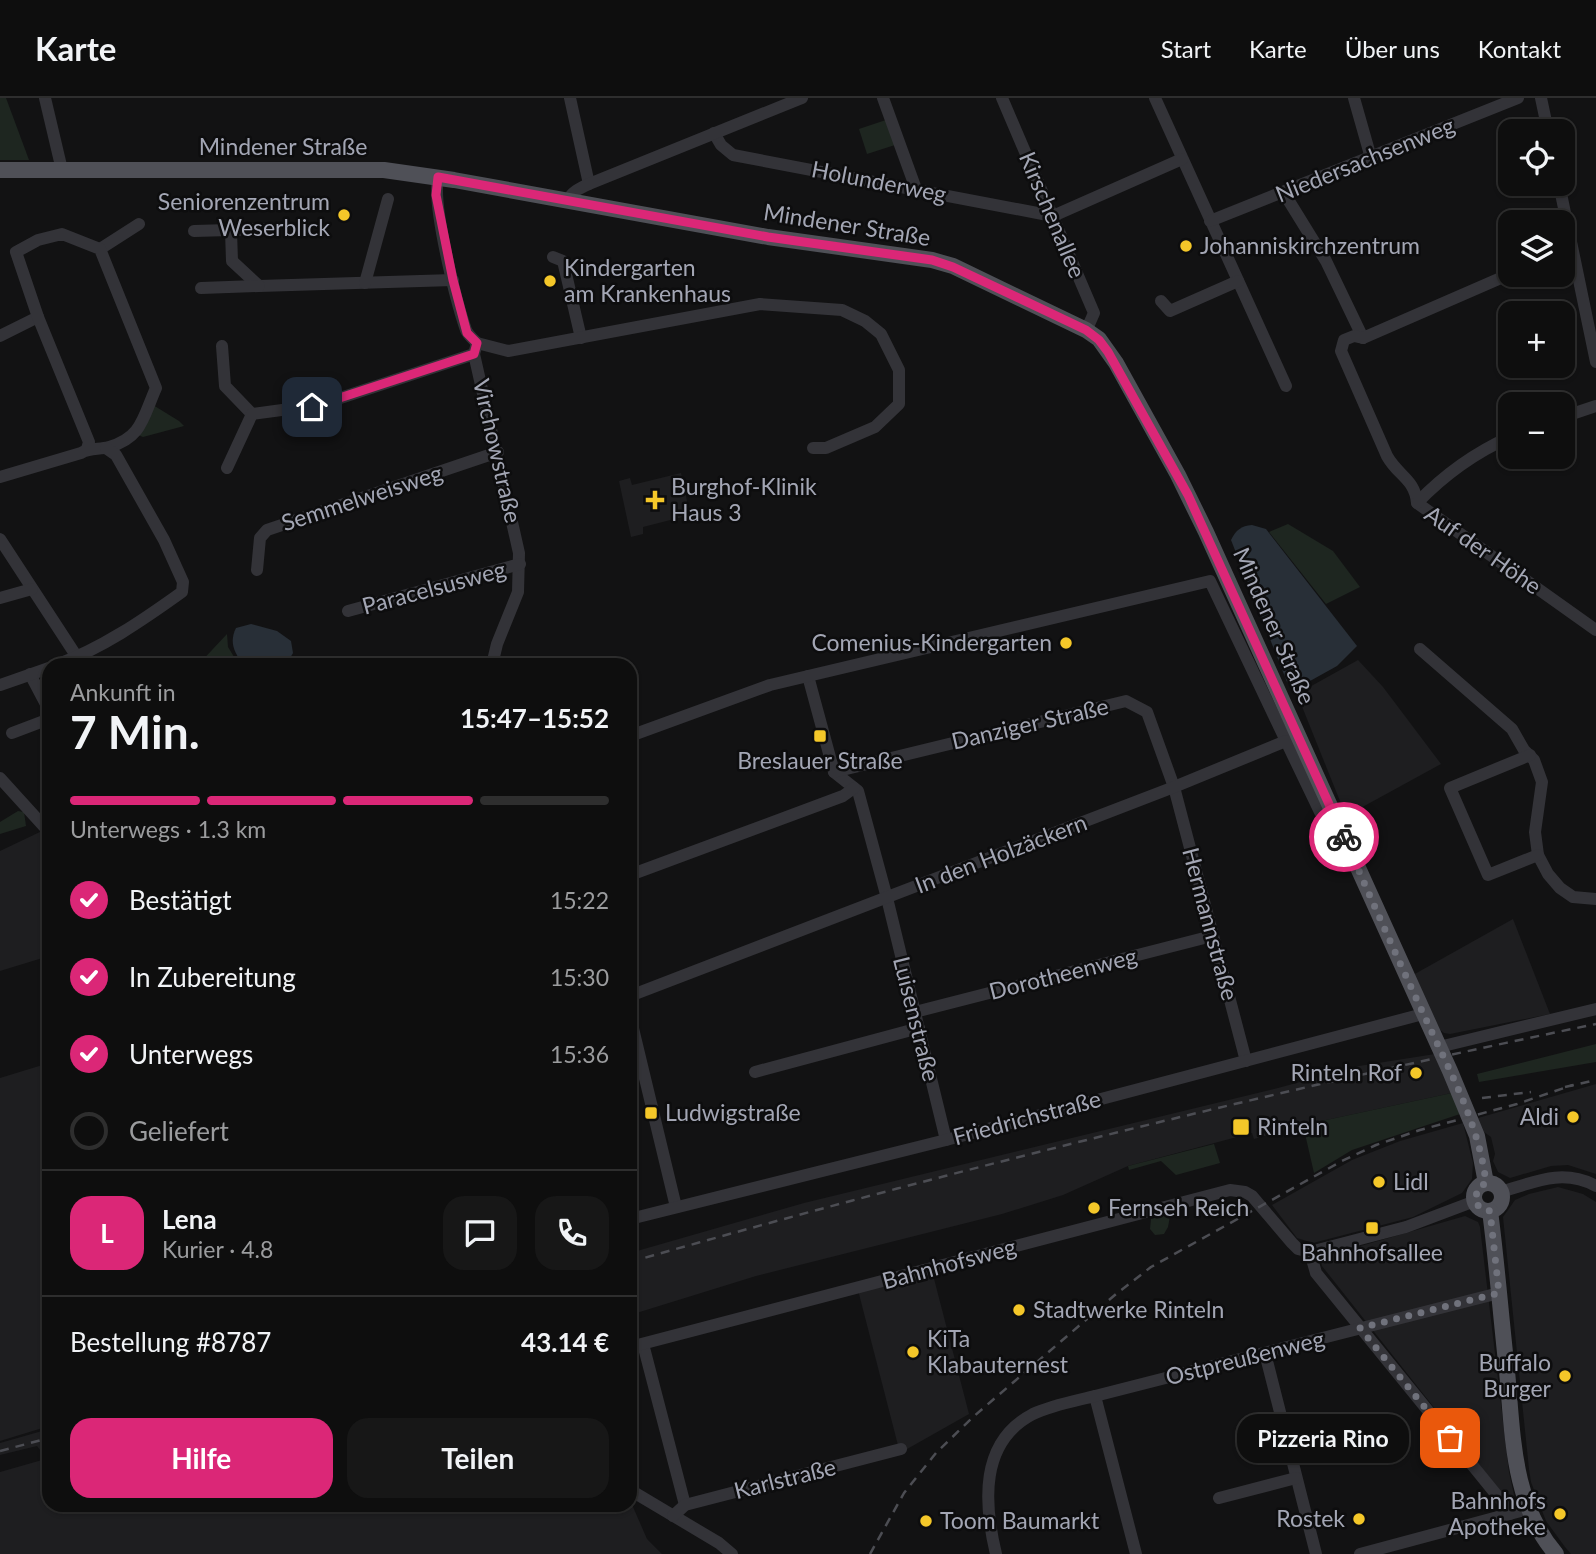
<!DOCTYPE html>
<html lang="de">
<meta charset="utf-8">
<style>
body{margin:0;font-family:Lato,sans-serif;background:#171717;color:#f1f3f6;height:100vh;display:flex;flex-direction:column;font-size:26px;white-space:nowrap}
*{box-sizing:border-box;margin:0}
p{font-size:23px;color:#9b9c9e}
.icon{flex:none;width:38px;height:38px;fill:none;stroke:currentColor;stroke-width:2;stroke-linecap:round;stroke-linejoin:round}
.map{position:relative;flex:1;overflow:hidden}
.details{position:absolute;left:42px;top:560px;width:595px;height:854px;display:flex;flex-direction:column;background:#0e0e0e;border-radius:21px;box-shadow:0 2px 5px #0004,0 0 0 2px #2e2e2e}
.details>*{flex:none}
.buttons{position:absolute;left:1498px;top:21px;display:grid;gap:14px}
.buttons a{display:grid;place-items:center;width:77px;height:77px;border-radius:14px;background:#0e0e0e;box-shadow:0 2px 5px #0004,0 0 0 2px #2e2e2e;font-size:35px}
.pin{position:absolute;display:grid;place-items:center;width:60px;height:60px;color:#fff;margin:-30px;border-radius:14px;box-shadow:0 4px 10px #0006}
.courier{position:absolute;display:grid;place-items:center;width:70px;height:70px;margin:-35px;border:5px solid #db2777;border-radius:50%;background:#fff;color:#222;box-shadow:0 2px 9px #0007}
.bubble{position:absolute;height:49px;border-radius:21px;background:#0e0e0e;box-shadow:0 2px 5px #0004,0 0 0 2px #2e2e2e;font-size:23px;font-weight:700;line-height:49px;text-align:center}
.summary em{font-style:normal;font-weight:700}
.summary div{display:flex;flex-direction:column-reverse}
.summary{display:flex;align-items:center;justify-content:space-between;height:119px;padding:0 28px}
h1{font-size:46px;font-weight:700;line-height:52px}
.bar{display:grid;grid-template-columns:repeat(4,1fr);gap:10px 7px;align-content:center;height:84px;padding:0 28px}
.bar i{height:9px;border-radius:5px;background:#2e2e2e}
.bar .selected{background:#db2777}
.bar p{grid-column:span 4}
.line{display:flex;align-items:center;gap:18px;padding:0 28px;border-top:2px solid #2e2e2e}
.line div{flex:1}
.round{display:grid;place-items:center;flex:none;width:74px;height:74px;border-radius:21px;background:#171717}
ol{padding:0 28px;list-style:none}
li{display:flex;align-items:center;gap:21px;height:77px}
li p{margin-inline-start:auto}
li .icon{padding:7px;border-radius:50%;background:#db2777;color:#fff;stroke-width:4}
li:last-child{color:#9b9c9e}
li i{width:38px;height:38px;border:4px solid #2e2e2e;border-radius:50%}
.button{display:flex;gap:14px;margin-top:auto;padding:14px 28px}
.button a{flex:1;height:80px;border-radius:21px;background:#db2777;color:#fff;font-size:28px;font-weight:700;line-height:80px;text-align:center}
.button a+a{background:#171717;color:#f1f3f6}
header{display:flex;align-items:center;gap:42px;box-sizing:border-box;height:98px;padding:0 35px;background:#0e0e0e;border-bottom:2px solid #2e2e2e}
header strong{font-size:33px}
nav{display:flex;gap:38px;margin-inline-start:auto;font-size:24px}
.map>svg:first-child{display:block}
.built{fill:#1e1e20}
.green{fill:#1e2620}
.water{fill:#282f37}
.lines{fill:none;stroke-linecap:round;stroke-linejoin:round}
.minor{stroke:#333338;stroke-width:12}
.major{stroke:#4f5057;stroke-width:16}
.rail{stroke:#4c4d53;stroke-width:2.5;stroke-dasharray:9 7;stroke-linecap:butt}
.done{stroke:#70727c;stroke-width:7;stroke-dasharray:0 12.6}
.route{stroke:#db2777;stroke-width:9}
.poi-dot{fill:#f4c729;stroke:#0d0d0e;stroke-width:2.5}
.labels{text-anchor:middle;stroke-width:5;stroke-linejoin:round;paint-order:stroke}
.street-label{font-size:23px;fill:#a3a6b4;stroke:#0d0d0e}
.poi-label{font-size:23px;fill:#a3a6b4;stroke:#0d0d0e;text-anchor:start}
</style>
<header>
<strong>Karte</strong>
<nav><a>Start</a><a>Karte</a><a>Über uns</a><a>Kontakt</a></nav>
</header>
<div class="map">
<svg width="1596" height="1456" viewBox="0 0 1596 1456">
<rect width="100%" height="100%" fill="#121213"/>
<!-- built -->
<g class="built">
<path d="M681 375 690 417 643 429V436L631 439 619 383 630 380 632 387Z"/>
<path d="M1358 562 1383 589 1441 666 1346 718 1297 596Z"/>
<path d="M42 733 49 741V858L0 873V753Z"/>
<path d="M1513 821 1550 916 1450 936 1444 935 1440 932 1413 877Z"/>
<path d="M1435 956 1452 995 1303 1027 1254 1041 1252 1035 1128 1068 1063 1097 1002 1116 756 1178 630 1217V1155L804 1105 1278 990 1359 968Z"/>
<path d="M49 965V1328L0 1343V980Z"/>
<path d="M1596 986V1076L1568 1067 1551 1068 1510 1080 1498 1074 1493 1063 1495 1056 1491 1039 1484 1034 1478 1020Z"/>
<path d="M1463 1025 1473 1065 1472 1081 1462 1095 1413 1119 1313 1145 1297 1140 1272 1107 1352 1062 1400 1043Z"/>
<path d="M1558 1089 1583 1096 1596 1104V1456H1571L1565 1449 1546 1423 1531 1384 1529 1371 1503 1119 1515 1102 1529 1096Z"/>
<path d="M1465 1118 1478 1124 1480 1129 1509 1374 1516 1406 1512 1408 1322 1168 1321 1163 1326 1158Z"/>
<path d="M932 1173 969 1316 900 1355 858 1192Z"/>
<path d="M49 1331V1357L45 1358 37 1348 0 1357V1345Z"/>
<path d="M49 1360V1407H630V1402L647 1441 662 1456H0V1374Z"/>
</g>
<!-- green -->
<g class="green">
<path d="M0 0H6L29 62H0Z"/>
<path d="M886 22 895 47 867 56 859 31Z"/>
<path d="M153 307 179 323 184 328 143 339 138 337Z"/>
<path d="M1288 426 1333 453 1360 489 1326 506 1269 434Z"/>
<path d="M227 536 228 549 239 567H198Z"/>
<path d="M18 713 24 714 26 728 0 736V724Z"/>
<path d="M1596 946V964L1479 984 1477 976Z"/>
<path d="M1452 995 1460 1016 1352 1052 1314 1075 1303 1027Z"/>
<path d="M1214 1046 1220 1065 1176 1077 1161 1063 1129 1072 1128 1068Z"/>
<path d="M1167 1116 1170 1118 1168 1129 1164 1136 1155 1137 1150 1131 1151 1121Z"/>
</g>
<!-- water -->
<g class="water">
<path d="M1252 427 1266 431 1357 548 1337 568 1301 588 1287 584 1231 442C1236 432 1241 428 1252 427Z"/>
<path d="M251 526 277 533 291 543 293 555 286 567H244C234 555 229 544 236 530Z"/>
</g>
<g class="lines">
<!-- minor -->
<g class="minor">
<path d="M45 0 62 72"/>
<path d="M570 0 589 86"/>
<path d="M883 0 916 91"/>
<path d="M1002 0 1094 215 1086 233"/>
<path d="M1155 0 1286 288"/>
<path d="M1354 0 1371 60"/>
<path d="M1541 0 1548 33"/>
<path d="M714 35 721 47 733 57 1053 118 1182 61"/>
<path d="M438 80C432 107 456 203 466 232 468 237 473 241 477 245L474 256 519 455 518 494 497 546 492 567"/>
<path d="M1559 86 1596 264"/>
<path d="M1284 95 1326 163 1363 240"/>
<path d="M568 103C571 94 580 90 589 86L802 0"/>
<path d="M1210 123 1518 0"/>
<path d="M194 133 268 131"/>
<path d="M231 133 232 163 259 188 453 182"/>
<path d="M100 151 139 126"/>
<path d="M553 159 563 163 581 240"/>
<path d="M1510 176 1363 240 1354 238 1344 242 1341 253 1387 358C1398 378 1415 381 1417 405L1596 532"/>
<path d="M365 185 388 101"/>
<path d="M201 190 259 188"/>
<path d="M1161 203 1170 213 1238 183"/>
<path d="M0 238 38 219"/>
<path d="M477 245 508 253 760 206 842 212 865 223 881 236 899 272V306L875 329 826 350H813"/>
<path d="M222 248 225 288 252 316"/>
<path d="M1563 319 1596 308"/>
<path d="M227 370 252 316 319 307 474 256"/>
<path d="M0 379 81 355C90 349 99 352 109 349 142 340 143 319 156 290L100 151 62 136 38 142 16 154 38 219 89 344 87 351"/>
<path d="M1417 405C1444 377 1474 355 1510 339"/>
<path d="M0 441 77 559"/>
<path d="M257 472 260 440 267 432 498 354"/>
<path d="M0 500 32 491"/>
<path d="M348 513 520 466"/>
<path d="M1420 551 1512 631 1524 652 1534 662 1542 684 1535 734 1538 757 1548 776 1560 790 1573 799 1596 801"/>
<path d="M56 567C101 551 143 522 182 494L183 484 164 442 116 357 106 350"/>
<path d="M30 576 49 612"/>
<path d="M808 578 834 674 858 693 887 800 946 1042"/>
<path d="M0 587 49 570"/>
<path d="M12 635 49 621"/>
<path d="M630 638 770 587 1210 483 1286 643"/>
<path d="M1530 657 1450 690 1488 777 1538 757"/>
<path d="M834 674 1126 603 1147 614 1174 689 1246 963"/>
<path d="M0 680 49 734"/>
<path d="M630 777 843 698 854 690"/>
<path d="M630 898 1174 689 1286 643 1320 714 1331 712"/>
<path d="M915 914 1212 838"/>
<path d="M630 918 676 1109"/>
<path d="M1439 949 1596 911"/>
<path d="M755 974 919 930"/>
<path d="M1501 1094C1534 1084 1563 1070 1596 1088"/>
<path d="M630 1121 946 1042 1423 916"/>
<path d="M1310 1154 1316 1175 1508 1411 1510 1416"/>
<path d="M643 1246 685 1407"/>
<path d="M630 1249 1230 1092 1245 1094 1252 1098 1292 1145 1298 1151 1310 1154 1406 1129 1475 1103"/>
<path d="M1265 1255 1316 1456"/>
<path d="M1095 1298 1136 1456"/>
<path d="M630 1392 719 1445 732 1456"/>
<path d="M1219 1400 1296 1380"/>
<path d="M673 1418 685 1407 901 1351"/>
<path d="M996 1456C984 1406 979 1344 1033 1316 1052 1307 1075 1303 1095 1298L1499 1195"/>
<path d="M1360 1456 1528 1411"/>
</g>
<!-- major -->
<g class="major">
<path d="M0 72H384L454 82 768 139 932 162 953 168 1086 232 1099 241 1116 265 1178 377 1206 434 1450 973 1477 1038 1486 1085"/>
<circle cx="1488" cy="1099" r="14"/>
<path d="M1490 1113C1497 1166 1501 1220 1507 1273 1513 1337 1512 1405 1556 1456"/>
</g>
<!-- rail -->
<g class="rail">
<path d="M1565 989 1596 982"/>
<path d="M1482 1000 1531 994"/>
<path d="M630 1164C949 1073 1271 993 1596 926"/>
<path d="M0 1353 49 1340"/>
<path d="M870 1456 904 1395 936 1355 973 1319 1116 1196 1151 1169 1342 1063 1376 1047 1420 1032 1517 1006 1573 987"/>
</g>
</g>
<g class="lines">
<!-- done -->
<path class="done" d="M1344 739C1370 798 1396 857 1423 915 1448 970 1479 1025 1486 1085L1478 1090 1475 1102 1479 1109 1490 1113 1499 1195 1360 1230 1450 1340"/>
<!-- route -->
<path class="route" d="M312 309 474 256 477 245 467 235 453 182 436 97 438 79 768 139 932 162 953 169 1086 232 1099 242 1108 254 1188 397 1344 739"/>
</g>
<!-- markers -->
<g class="poi-dot">
<circle cx="344" cy="117" r="7"/>
<circle cx="1186" cy="148" r="7"/>
<circle cx="550" cy="183" r="7"/>
<path d="M651.5 391.5h7v7h7v7h-7v7h-7v-7h-7v-7h7z"/>
<circle cx="1066" cy="545" r="7"/>
<rect x="813" y="631" width="14" height="14" rx="3.5"/>
<circle cx="1416" cy="975" r="7"/>
<rect x="644" y="1008" width="14" height="14" rx="3.5"/>
<circle cx="1573" cy="1019" r="7"/>
<rect x="1232" y="1020" width="18" height="18" rx="3.5"/>
<circle cx="1379" cy="1084" r="7"/>
<circle cx="1094" cy="1110" r="7"/>
<rect x="1365" y="1123" width="14" height="14" rx="3.5"/>
<circle cx="1019" cy="1212" r="7"/>
<circle cx="913" cy="1254" r="7"/>
<circle cx="1565" cy="1278" r="7"/>
<circle cx="1560" cy="1416" r="7"/>
<circle cx="1359" cy="1421" r="7"/>
<circle cx="926" cy="1423" r="7"/>
</g>
<g class="labels">
<!-- street labels -->
<g class="street-label">
<text x="283" y="57">Mindener Straße</text>
<text transform="translate(1365 62) rotate(-22)" y="8">Niedersachsenweg</text>
<text transform="translate(879 84) rotate(11)" y="8">Holunderweg</text>
<text transform="translate(1052 117) rotate(67)" y="8">Kirschenallee</text>
<text transform="translate(847 127) rotate(9)" y="8">Mindener Straße</text>
<text transform="translate(497 353) rotate(77)" y="8">Virchowstraße</text>
<text transform="translate(362 400) rotate(-18)" y="8">Semmelweisweg</text>
<text transform="translate(1483 452) rotate(35)" y="8">Auf der Höhe</text>
<text transform="translate(434 490) rotate(-15)" y="8">Paracelsusweg</text>
<text transform="translate(1274 528) rotate(66)" y="8">Mindener Straße</text>
<text transform="translate(1030 626) rotate(-13)" y="8">Danziger Straße</text>
<text transform="translate(1001 756) rotate(-21)" y="8">In den Holzäckern</text>
<text transform="translate(1210 826) rotate(75)" y="8">Hermannstraße</text>
<text transform="translate(1063 876) rotate(-14)" y="8">Dorotheenweg</text>
<text transform="translate(916 921) rotate(76)" y="8">Luisenstraße</text>
<text transform="translate(1027 1020) rotate(-15)" y="8">Friedrichstraße</text>
<text transform="translate(949 1166) rotate(-15)" y="8">Bahnhofsweg</text>
<text transform="translate(1245 1260) rotate(-14)" y="8">Ostpreußenweg</text>
<text transform="translate(785 1381) rotate(-14)" y="8">Karlstraße</text>
</g>
<!-- poi labels -->
<g class="poi-label">
<text x="330" y="112" text-anchor="end">Seniorenzentrum<tspan x="330" dy="26">Weserblick</tspan></text>
<text x="1200" y="156">Johanniskirchzentrum</text>
<text x="564" y="178">Kindergarten<tspan x="564" dy="26">am Krankenhaus</tspan></text>
<text x="671" y="397">Burghof-Klinik<tspan x="671" dy="26">Haus 3</tspan></text>
<text x="1052" y="553" text-anchor="end">Comenius-Kindergarten</text>
<text x="820" y="671" text-anchor="middle">Breslauer Straße</text>
<text x="1402" y="983" text-anchor="end">Rinteln Rof</text>
<text x="665" y="1023">Ludwigstraße</text>
<text x="1559" y="1027" text-anchor="end">Aldi</text>
<text x="1257" y="1037">Rinteln</text>
<text x="1393" y="1092">Lidl</text>
<text x="1108" y="1118">Fernseh Reich</text>
<text x="1372" y="1163" text-anchor="middle">Bahnhofsallee</text>
<text x="1033" y="1220">Stadtwerke Rinteln</text>
<text x="927" y="1249">KiTa<tspan x="927" dy="26">Klabauternest</tspan></text>
<text x="1551" y="1273" text-anchor="end">Buffalo<tspan x="1551" dy="26">Burger</tspan></text>
<text x="1546" y="1411" text-anchor="end">Bahnhofs<tspan x="1546" dy="26">Apotheke</tspan></text>
<text x="1345" y="1429" text-anchor="end">Rostek</text>
<text x="940" y="1431">Toom Baumarkt</text>
</g>
</g>
</svg>
<div class="buttons">
<a><svg class="icon" aria-label="locate" viewBox="0 0 24 24"><circle cx="12" cy="12" r="6"/><path d="M12 2v4M12 18v4M2 12h4M18 12h4"/></svg></a>
<a><svg class="icon" aria-label="layers" viewBox="0 0 24 24"><path d="M12 4l9 5-9 5-9-5zM3 14l9 5 9-5"/></svg></a>
<a>+</a>
<a>−</a>
</div>
<div class="pin" style="left:1450px;top:1340px;background:#ea580c"><svg class="icon" aria-label="bag" viewBox="0 0 24 24"><path d="M5 8h14l-1 12H6zM9 8a3 3 0 0 1 6 0"/></svg></div>
<div class="pin" style="left:312px;top:309px;background:#1f2937"><svg class="icon" aria-label="home" viewBox="0 0 24 24"><path d="M3 11l9-7 9 7M6 9v11h12V9"/></svg></div>
<div class="courier" style="left:1344px;top:739px"><svg class="icon" aria-label="bike" viewBox="0 0 24 24"><circle cx="6" cy="16" r="4"/><circle cx="18" cy="16" r="4"/><path d="M6 16l4-8h5l3 8M10 8l3 8H6M13 5h3"/></svg></div>
<div class="bubble" style="left:1237px;top:1316px;width:172px">Pizzeria Rino</div>
<section class="details">
<div class="summary"><div><h1>7 Min.</h1><p>Ankunft in</p></div><em>15:47–15:52</em></div>
<div class="bar"><i class="selected"></i><i class="selected"></i><i class="selected"></i><i></i><p>Unterwegs · 1.3 km</p></div>
<ol>
<li><svg class="icon" aria-label="check" viewBox="0 0 24 24"><path d="M5 12l5 5 9-10"/></svg>Bestätigt<p>15:22</p></li>
<li><svg class="icon" aria-label="check" viewBox="0 0 24 24"><path d="M5 12l5 5 9-10"/></svg>In Zubereitung<p>15:30</p></li>
<li><svg class="icon" aria-label="check" viewBox="0 0 24 24"><path d="M5 12l5 5 9-10"/></svg>Unterwegs<p>15:36</p></li>
<li><i></i>Geliefert</li>
</ol>
<div class="line" style="height:126px"><b class="round" style="background:#db2777;color:#fff">L</b><div><b>Lena</b><p>Kurier · 4.8</p></div><a class="round"><svg class="icon" aria-label="chat" viewBox="0 0 24 24"><path d="M4 5h16v11H9l-5 4z"/></svg></a><a class="round"><svg class="icon" aria-label="phone" viewBox="0 0 24 24"><path d="M5 4h4l2 5-3 2q2 4 5 5l2-3 5 2v4C11 20 4 13 5 4z"/></svg></a></div>
<div class="line" style="height:91px"><div>Bestellung #8787</div><b>43.14 €</b></div>
<div class="button"><a>Hilfe</a><a>Teilen</a></div>
</section>
</div>
